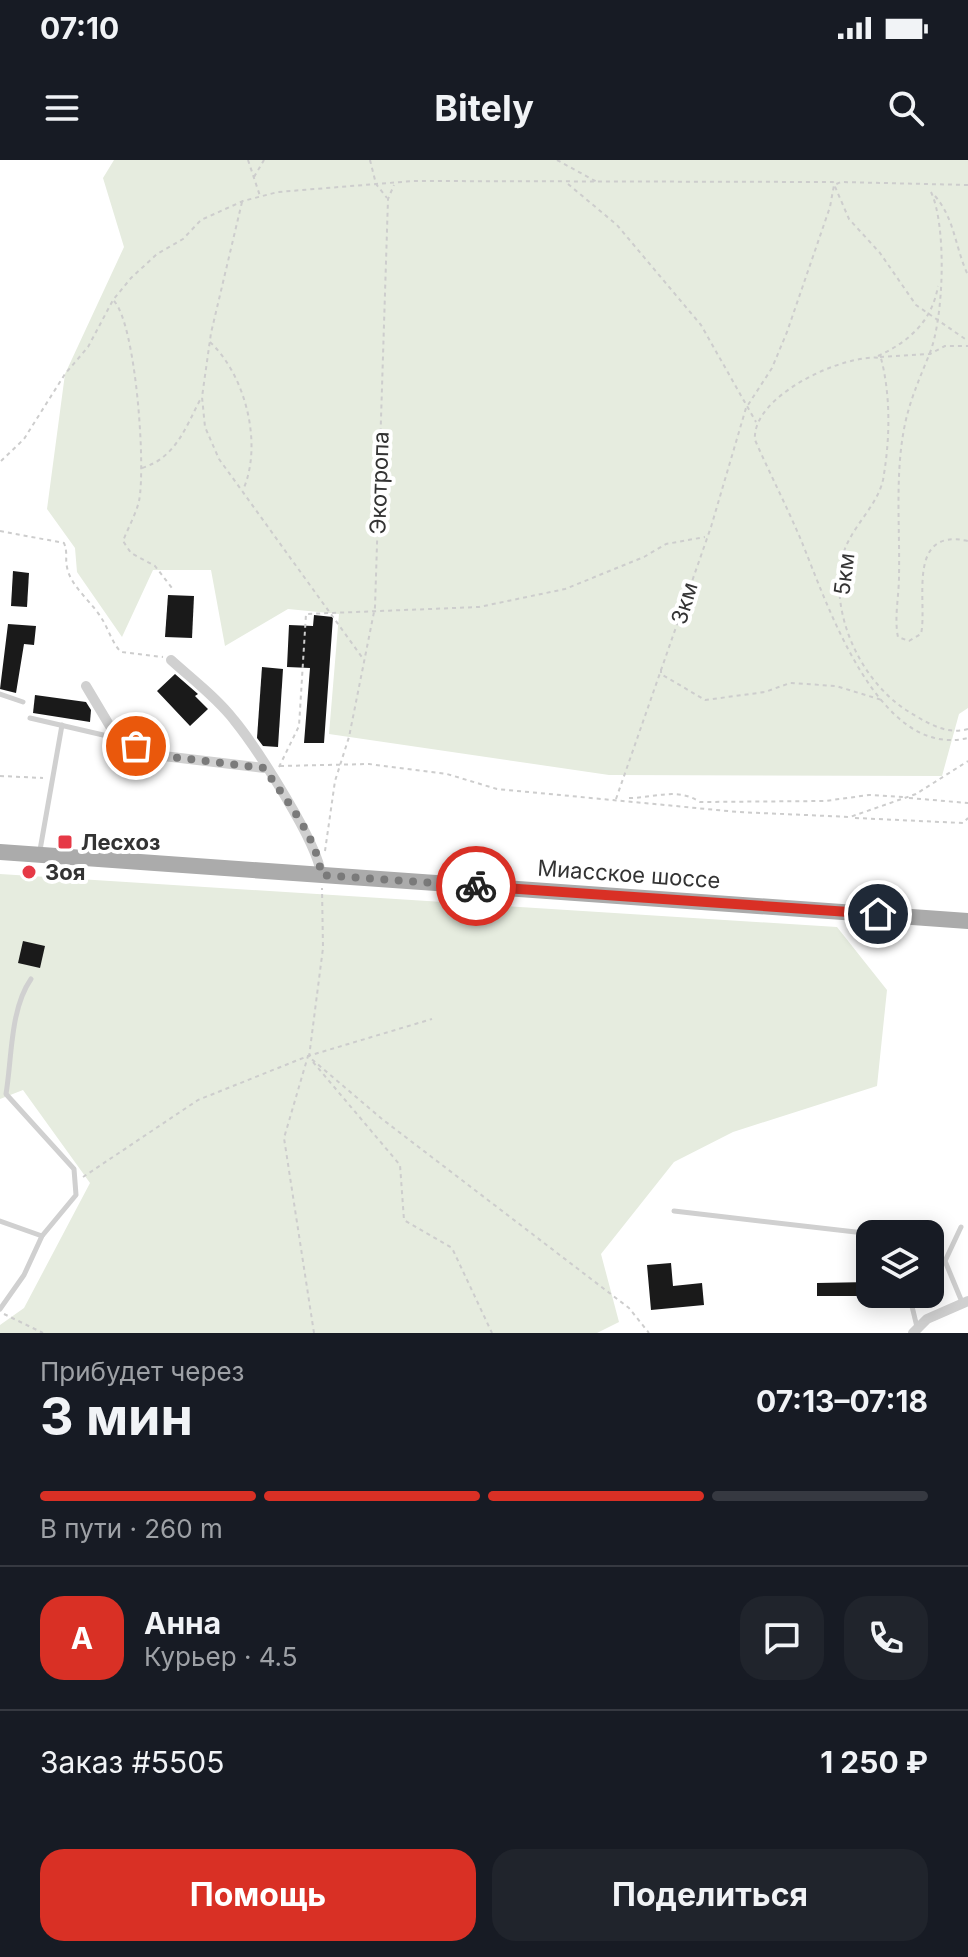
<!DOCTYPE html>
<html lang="ru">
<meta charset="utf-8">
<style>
body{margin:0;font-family:Inter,sans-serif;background:#20242c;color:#f1f3f6;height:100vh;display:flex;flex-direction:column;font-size:30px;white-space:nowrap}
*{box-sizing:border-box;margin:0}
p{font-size:26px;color:#9ea1a6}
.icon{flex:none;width:44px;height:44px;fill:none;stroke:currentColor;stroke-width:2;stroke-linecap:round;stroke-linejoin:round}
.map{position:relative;height:1173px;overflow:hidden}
.drawer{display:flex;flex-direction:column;background:#171b24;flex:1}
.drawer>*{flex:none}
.fabs{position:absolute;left:856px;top:1060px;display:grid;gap:16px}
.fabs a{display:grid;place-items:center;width:88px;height:88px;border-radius:16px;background:#171b24;box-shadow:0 4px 20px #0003;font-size:40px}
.pin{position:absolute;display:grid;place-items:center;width:68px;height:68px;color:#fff;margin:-34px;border:4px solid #fff;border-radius:50%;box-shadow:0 2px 8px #0007}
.courier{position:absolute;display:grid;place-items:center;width:80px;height:80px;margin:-40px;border:6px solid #d93025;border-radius:50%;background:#fff;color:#222;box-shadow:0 2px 10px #0007}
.headline em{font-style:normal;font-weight:700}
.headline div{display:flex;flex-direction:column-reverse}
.headline{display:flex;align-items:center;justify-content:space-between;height:136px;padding:0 40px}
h1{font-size:52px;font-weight:700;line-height:60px}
.bar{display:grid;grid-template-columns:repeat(4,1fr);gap:12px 8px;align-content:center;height:96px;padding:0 40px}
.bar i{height:10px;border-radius:6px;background:#363941}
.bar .active{background:#d93025}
.bar p{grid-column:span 4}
.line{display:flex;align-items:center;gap:20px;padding:0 40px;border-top:2px solid #363941}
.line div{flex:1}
.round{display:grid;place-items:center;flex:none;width:84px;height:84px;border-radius:24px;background:#20242c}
.primary-button{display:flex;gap:16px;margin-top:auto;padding:16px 40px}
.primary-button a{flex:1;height:92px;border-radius:24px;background:#d93025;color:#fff;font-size:32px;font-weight:700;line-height:92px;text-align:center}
.primary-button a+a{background:#20242c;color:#f1f3f6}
.status{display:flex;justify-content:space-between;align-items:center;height:56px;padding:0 40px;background:#171b24;direction:ltr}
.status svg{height:22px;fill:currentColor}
header{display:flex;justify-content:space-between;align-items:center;height:104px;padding:0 40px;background:#171b24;font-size:36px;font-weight:700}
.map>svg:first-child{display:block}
.green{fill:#e6ecdf}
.building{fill:#1a1a1a}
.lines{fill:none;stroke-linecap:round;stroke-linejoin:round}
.path{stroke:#cdcdcd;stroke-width:2;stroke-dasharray:4 4;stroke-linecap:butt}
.service{stroke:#d0d0d0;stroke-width:5}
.minor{stroke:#d0d0d0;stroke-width:10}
.primary{stroke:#ababab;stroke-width:16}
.done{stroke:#7a7a7a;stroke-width:8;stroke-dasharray:0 14.4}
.route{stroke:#d93025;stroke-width:10}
.poi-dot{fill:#e63946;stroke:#fff;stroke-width:3}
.labels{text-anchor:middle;stroke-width:8;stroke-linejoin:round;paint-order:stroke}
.street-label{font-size:22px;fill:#333;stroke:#fff}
.poi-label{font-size:22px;font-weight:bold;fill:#333;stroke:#fff;text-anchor:start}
</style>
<div class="status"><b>07:10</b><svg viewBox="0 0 49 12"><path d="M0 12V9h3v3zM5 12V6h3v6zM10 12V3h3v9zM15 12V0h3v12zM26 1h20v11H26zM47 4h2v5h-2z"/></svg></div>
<header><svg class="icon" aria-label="menu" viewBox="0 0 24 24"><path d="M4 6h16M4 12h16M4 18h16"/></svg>Bitely<svg class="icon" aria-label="search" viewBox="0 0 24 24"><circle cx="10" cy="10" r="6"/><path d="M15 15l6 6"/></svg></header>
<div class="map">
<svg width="968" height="1173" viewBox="0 0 968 1173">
<rect width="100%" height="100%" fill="#fff"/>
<!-- green -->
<g class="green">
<path d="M114 0H968V548L959 554 942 616 609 615 329 574 339 454 288 449 225 486 211 410H153L122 477 77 412 75 388 47 349 65 214 124 87 103 18Z"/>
<path d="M0 714 837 767 887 830 877 926 733 972 674 1002 601 1094 619 1162 597 1173H0V1165L24 1148 90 1023 23 930 0 939Z"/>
</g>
<!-- building -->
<g class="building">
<path d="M13 411 29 413 27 447 11 446Z"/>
<path d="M168 435 194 436 192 478 165 477Z"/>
<path d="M314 455 333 457 324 583H304L310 508 287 507 289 465 313 466Z"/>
<path d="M8 464 36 466 34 485 24 484 16 533 0 529Z"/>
<path d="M262 507 283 509 278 587 263 586 257 578Z"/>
<path d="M175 514 198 534 195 536 208 549 190 566 157 531Z"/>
<path d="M35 535 86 542 91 550 90 562 33 553Z"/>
<path d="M23 781 45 786 40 808 18 803Z"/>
<path d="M671 1103 673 1126 702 1123 704 1145 651 1150 647 1105Z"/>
<path d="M870 1122V1136H817V1123Z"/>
</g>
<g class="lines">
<!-- path -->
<g class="path">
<path d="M248 0 260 36"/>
<path d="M370 0 376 24 387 38"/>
<path d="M557 0 597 22"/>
<path d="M254 17 264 0"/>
<path d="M568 24 617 65 701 165 756 262"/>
<path d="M931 32C947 66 944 160 929 195 919 220 909 242 904 269 895 317 900 368 899 416 899 436 894 458 898 477L909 481 921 474C928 443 905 367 968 381"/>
<path d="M935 36C955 59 955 88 968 115"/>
<path d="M242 42 211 173 202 237 205 267 219 299 364 500"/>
<path d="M114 141C136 165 146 307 139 341 136 354 128 368 123 381L131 393 155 406 172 428"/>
<path d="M210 182C246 216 263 285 243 330"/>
<path d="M878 196C910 181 932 161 938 126"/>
<path d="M880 197 930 194 945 186H968"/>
<path d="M1 301 24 279 65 214 88 187 113 140 131 118 157 94 183 79 201 60 243 41 278 32 413 21 833 22 849 59 880 93 916 145 968 181"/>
<path d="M142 308C175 298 185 269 200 240"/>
<path d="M0 371 64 383C68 393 65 399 67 407 70 426 93 443 102 459 109 470 112 483 121 492L163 497"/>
<path d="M661 509V514L705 540 765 532 790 523 836 526 882 540"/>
<path d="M968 569C946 576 924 561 906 550 859 519 828 450 843 395 850 368 877 347 883 320 890 280 891 237 881 198 844 193 751 236 755 280 770 314 787 347 801 380 827 443 878 600 968 578"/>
<path d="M280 606 369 604 447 614 497 629 738 652 850 657 916 634 968 601"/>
<path d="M279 607 299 566 306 454 479 447 565 429 644 397 666 384 705 377"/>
<path d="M0 616 43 618"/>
<path d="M629 638C654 638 677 627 700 642L825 641 869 635 903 637"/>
<path d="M909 638 968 643"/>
<path d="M616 639 711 367 746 248 772 208 787 172 830 47 834 25 841 22 968 25"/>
<path d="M855 658 963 663 968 658"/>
<path d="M325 691 335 621 349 577 375 447 388 39 394 25"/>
<path d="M309 897 323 788 322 728"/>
<path d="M313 902 400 1005 404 1060 452 1088 492 1173"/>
<path d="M83 1017 198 940 308 896 432 859"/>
<path d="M4 1154 43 1173"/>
<path d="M314 1173 284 978 308 896 382 959 629 1148 649 1173"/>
</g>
<!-- service -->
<g class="service">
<path d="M0 534 23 542"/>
<path d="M30 558 116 578"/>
<path d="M40 690 62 565"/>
<path d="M674 1051 873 1074"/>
<path d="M0 1061 42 1076"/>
<path d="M961 1067 945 1101 962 1142"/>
<path d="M909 1134 917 1167"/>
<path d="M0 1149 24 1115 42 1076 76 1035 74 1009 6 934C12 898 10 849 31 819"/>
</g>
<!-- minor -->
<g class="minor">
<path d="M171 500C192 519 217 538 234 560 256 587 319 684 321 715"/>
<path d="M86 526 117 578 155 595 264 608"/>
<path d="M913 1173 927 1159 968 1141"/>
</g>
<!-- primary -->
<path class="primary" d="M0 692 968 761"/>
</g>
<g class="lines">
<!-- done -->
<path class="done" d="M136 586 155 595 264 608C285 639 318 678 321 715L476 726"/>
<!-- route -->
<path class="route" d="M476 726 878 754"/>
</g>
<!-- markers -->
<g class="poi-dot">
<rect x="57" y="674" width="16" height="16" rx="4"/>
<circle cx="29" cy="712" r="8"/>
</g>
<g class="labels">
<!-- street labels -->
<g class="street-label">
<text transform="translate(379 323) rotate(-88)" y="8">Экотропа</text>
<text transform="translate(844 414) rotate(-83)" y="8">5км</text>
<text transform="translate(684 443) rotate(-73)" y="8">3км</text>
<text transform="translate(629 714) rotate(4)" y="8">Миасское шоссе</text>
</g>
<!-- poi labels -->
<g class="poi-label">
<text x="81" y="690">Лесхоз</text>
<text x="45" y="720">Зоя</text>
</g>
</g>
</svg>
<div class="fabs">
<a><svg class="icon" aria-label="layers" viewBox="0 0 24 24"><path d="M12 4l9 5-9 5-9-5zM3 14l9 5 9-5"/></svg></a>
</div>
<div class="pin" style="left:136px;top:586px;background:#ea580c"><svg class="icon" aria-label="bag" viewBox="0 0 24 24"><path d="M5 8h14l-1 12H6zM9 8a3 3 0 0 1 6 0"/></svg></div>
<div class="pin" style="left:878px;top:754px;background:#1f2937"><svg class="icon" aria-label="home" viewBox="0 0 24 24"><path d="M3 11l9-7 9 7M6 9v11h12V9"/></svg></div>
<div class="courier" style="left:476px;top:726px"><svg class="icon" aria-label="bike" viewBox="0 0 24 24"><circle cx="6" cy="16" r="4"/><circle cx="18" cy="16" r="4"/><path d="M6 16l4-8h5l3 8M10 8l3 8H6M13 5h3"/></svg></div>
</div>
<section class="drawer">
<div class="headline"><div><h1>3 мин</h1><p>Прибудет через</p></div><em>07:13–07:18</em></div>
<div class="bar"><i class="active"></i><i class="active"></i><i class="active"></i><i></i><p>В пути · 260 m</p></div>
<div class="line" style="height:144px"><b class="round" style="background:#d93025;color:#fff">А</b><div><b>Анна</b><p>Курьер · 4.5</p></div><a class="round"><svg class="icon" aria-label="chat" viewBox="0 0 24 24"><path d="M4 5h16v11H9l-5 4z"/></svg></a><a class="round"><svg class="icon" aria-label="phone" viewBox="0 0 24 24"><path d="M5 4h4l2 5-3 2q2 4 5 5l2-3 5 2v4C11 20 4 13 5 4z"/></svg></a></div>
<div class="line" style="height:104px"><div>Заказ #5505</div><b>1 250 ₽</b></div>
<div class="primary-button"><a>Помощь</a><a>Поделиться</a></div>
</section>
